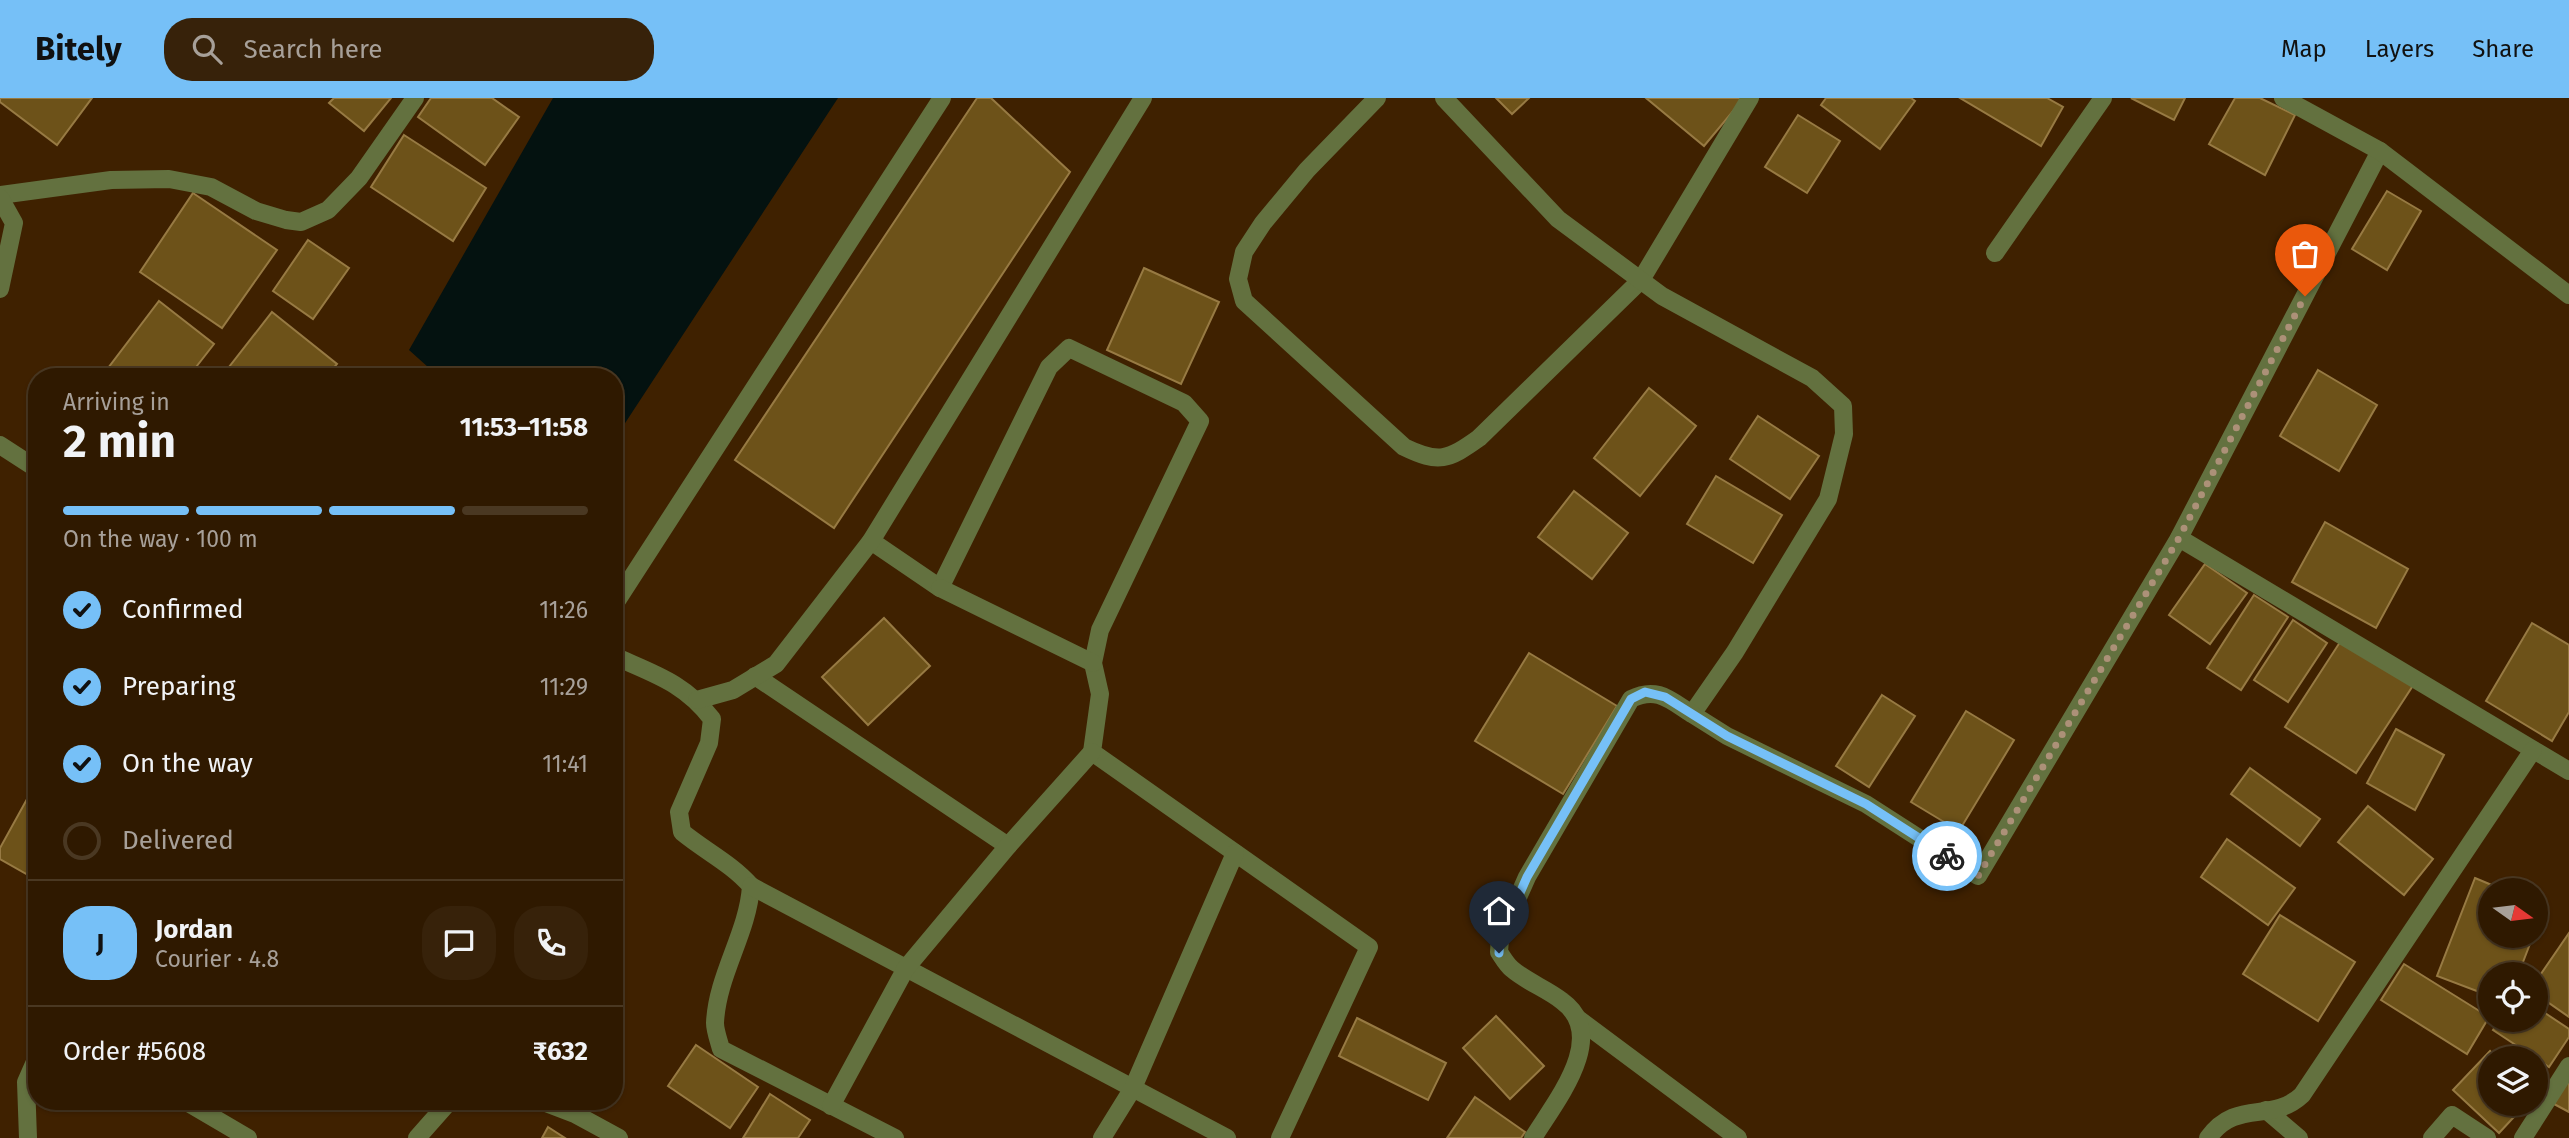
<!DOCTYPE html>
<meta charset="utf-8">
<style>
body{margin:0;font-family:"Fira Sans",sans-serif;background:#37220a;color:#f1f3f6;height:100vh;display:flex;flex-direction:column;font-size:26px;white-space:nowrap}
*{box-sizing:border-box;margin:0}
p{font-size:23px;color:#a7a099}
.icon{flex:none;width:38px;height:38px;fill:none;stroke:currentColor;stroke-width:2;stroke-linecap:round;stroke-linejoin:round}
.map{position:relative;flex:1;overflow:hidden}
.side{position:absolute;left:28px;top:270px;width:595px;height:742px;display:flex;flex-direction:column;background:#2f1900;border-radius:28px;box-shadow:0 2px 5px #0004,0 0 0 2px #4a3822}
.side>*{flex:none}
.needle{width:46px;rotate:104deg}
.controls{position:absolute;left:2478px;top:780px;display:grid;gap:14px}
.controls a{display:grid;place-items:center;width:70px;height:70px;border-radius:50%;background:#2f1900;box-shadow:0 2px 5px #0004,0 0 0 2px #4a3822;font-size:35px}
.pin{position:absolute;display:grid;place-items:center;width:60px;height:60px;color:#fff;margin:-72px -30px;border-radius:50% 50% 50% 0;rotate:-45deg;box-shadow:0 0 7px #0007}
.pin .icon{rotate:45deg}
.courier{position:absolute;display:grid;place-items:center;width:70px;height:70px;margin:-35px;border:5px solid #76c0f7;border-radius:50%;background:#fff;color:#222;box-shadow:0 2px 9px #0007}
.headline em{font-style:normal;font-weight:700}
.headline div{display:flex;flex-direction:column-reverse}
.headline{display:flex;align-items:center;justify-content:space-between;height:119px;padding:0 35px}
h1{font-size:46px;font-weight:700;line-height:52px}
.bar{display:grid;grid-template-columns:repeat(4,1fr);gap:10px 7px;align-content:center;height:84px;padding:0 35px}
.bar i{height:9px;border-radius:5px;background:#4a3822}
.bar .current{background:#76c0f7}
.bar p{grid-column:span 4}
.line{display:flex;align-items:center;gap:18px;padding:0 35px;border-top:2px solid #4a3822}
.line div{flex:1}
.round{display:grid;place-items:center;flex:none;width:74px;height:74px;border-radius:28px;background:#37220a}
ol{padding:0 35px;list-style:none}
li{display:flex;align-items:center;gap:21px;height:77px}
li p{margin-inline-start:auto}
li .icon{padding:7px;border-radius:50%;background:#76c0f7;color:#111;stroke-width:4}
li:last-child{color:#a7a099}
li i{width:38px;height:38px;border:4px solid #4a3822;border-radius:50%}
header{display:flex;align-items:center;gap:42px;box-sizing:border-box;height:98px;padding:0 35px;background:#76c0f7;color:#111}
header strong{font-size:33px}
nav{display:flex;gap:38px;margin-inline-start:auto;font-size:24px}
.search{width:490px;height:63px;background:#37220a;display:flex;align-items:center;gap:18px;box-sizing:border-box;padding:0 24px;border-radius:28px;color:#a7a099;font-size:26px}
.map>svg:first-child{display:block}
.water{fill:#041210}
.building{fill:#6d5219;stroke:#977a43;stroke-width:2}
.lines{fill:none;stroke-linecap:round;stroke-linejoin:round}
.minor{stroke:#63713f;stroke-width:18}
.done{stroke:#ac9178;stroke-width:7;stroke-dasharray:0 12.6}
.route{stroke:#76c0f7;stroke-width:9}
</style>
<header>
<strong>Bitely</strong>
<div class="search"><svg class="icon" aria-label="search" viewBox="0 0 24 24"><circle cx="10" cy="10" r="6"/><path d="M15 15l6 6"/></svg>Search here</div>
<nav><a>Map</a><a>Layers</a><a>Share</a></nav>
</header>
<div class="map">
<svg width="2569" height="1040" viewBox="0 0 2569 1040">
<rect width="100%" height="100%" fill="#3f2100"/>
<!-- water -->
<path class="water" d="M553 0H838L614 342V278H438L409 252Z"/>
<!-- building -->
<g class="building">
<path d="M0 0H92L57 47 0 4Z"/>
<path d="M334 0H391L364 33 329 5Z"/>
<path d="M431 0H492L519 19 485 67 418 19Z"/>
<path d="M977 0H991L1070 74 834 430 735 362Z"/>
<path d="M1496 0H1529L1512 16Z"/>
<path d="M1646 0H1744L1704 48Z"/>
<path d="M1826 0H1911L1915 3 1880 51 1821 7Z"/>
<path d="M1960 0H2047L2063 9 2041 48Z"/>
<path d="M2131 0H2185L2174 22Z"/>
<path d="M2235 0H2260L2295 17 2265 77 2209 46Z"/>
<path d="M1798 17 1840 43 1807 95 1765 69Z"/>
<path d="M404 37 486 90 453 143 371 89Z"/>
<path d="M2387 93 2421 113 2387 172 2352 151Z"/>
<path d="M193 95 277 152 222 230 140 174Z"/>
<path d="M308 142 349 170 313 221 273 193Z"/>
<path d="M1144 170 1219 204 1181 286 1107 252Z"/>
<path d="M159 203 214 246 189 278H102Z"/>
<path d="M272 214 337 266 327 278H222Z"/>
<path d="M2318 272 2377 307 2339 373 2280 338Z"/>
<path d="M1649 290 1696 328 1640 398 1594 360Z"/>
<path d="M1758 318 1819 358 1790 401 1730 361Z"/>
<path d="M1716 378 1782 417 1753 465 1687 426Z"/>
<path d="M1574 393 1628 435 1592 481 1538 439Z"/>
<path d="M2325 424 2408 471 2376 530 2292 484Z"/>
<path d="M2205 466 2247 495 2210 546 2169 517Z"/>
<path d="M2254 497 2288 519 2241 592 2207 570Z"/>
<path d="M884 520 930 568 868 627 822 579Z"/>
<path d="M2293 522 2327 545 2288 604 2254 582Z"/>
<path d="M2532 525 2569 547V614L2552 643 2486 603Z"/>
<path d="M2342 541 2414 586 2356 675 2285 629Z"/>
<path d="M1529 555 1617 608 1563 696 1475 643Z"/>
<path d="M1882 597 1915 618 1869 689 1836 668Z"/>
<path d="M1966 613 2014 642 1959 733 1911 704Z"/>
<path d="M2396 631 2444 657 2415 712 2367 685Z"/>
<path d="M2250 670 2320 721 2300 748 2231 696Z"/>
<path d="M37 683V782L0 761V750Z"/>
<path d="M2368 708 2433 761 2404 797 2338 744Z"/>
<path d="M2227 741 2295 790 2268 827 2201 779Z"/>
<path d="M2475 780 2506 793H2490V838H2533L2518 877H2490V898L2437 878Z"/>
<path d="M2536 805 2545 808 2536 832Z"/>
<path d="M2280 817 2355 864 2318 923 2243 876Z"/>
<path d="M2569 835V919L2536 896V883Z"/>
<path d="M2404 866 2489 919 2467 956 2381 902Z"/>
<path d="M2536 909 2569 931V939L2549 969 2493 932 2500 922H2536Z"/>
<path d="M1496 918 1544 968 1510 1001 1463 950Z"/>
<path d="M1357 920 1446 965 1428 1002 1339 958Z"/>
<path d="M696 947 758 989 730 1030 668 988Z"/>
<path d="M2490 953 2497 961H2490V1006H2526L2499 1035 2453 992Z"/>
<path d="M2569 979V1014L2554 1006Z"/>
<path d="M770 996 810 1022 798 1040H743Z"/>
<path d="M1475 999 1525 1034 1521 1040H1447Z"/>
<path d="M548 1029 565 1040H542Z"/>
</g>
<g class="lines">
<!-- minor -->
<g class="minor">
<path d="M1377 0 1307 72 1263 125 1244 154 1238 181 1244 203 1404 349C1439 366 1448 362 1479 340L1641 182 1750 0"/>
<path d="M1444 0 1558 121 1662 198 1812 280 1843 308 1844 336 1828 401 1735 554 1692 616 1727 638 1866 706 1978 778 2179 440 2380 53"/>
<path d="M2283 0 2380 53 2569 197"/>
<path d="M0 97 111 82 169 81 211 89 256 113 286 122 301 124 328 112 359 80 415 0"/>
<path d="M0 100 14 125 0 191"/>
<path d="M1995 155 2103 0"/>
<path d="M0 347 37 371"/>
<path d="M2179 440 2569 673"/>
<path d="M871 443 940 490 1049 269 1069 250 1184 305 1200 323 1100 532 1093 565 1100 596 1092 654 1369 849 1280 1040"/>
<path d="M940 490 1093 565"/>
<path d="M614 507 942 0"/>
<path d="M614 558C654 576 685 585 712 621L709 645 679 714 682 734C705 753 732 766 751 788 748 835 717 877 715 925 715 933 719 943 721 951L895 1040"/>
<path d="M755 578 1008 748"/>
<path d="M697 602 733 592 776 566 871 443 1143 0"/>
<path d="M751 788 1227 1040"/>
<path d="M1577 920 1738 1040"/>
<path d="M185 1003 248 1040"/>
<path d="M541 1003 575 1016 619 1040"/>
<path d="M831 1008 906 870 1008 748 1092 654"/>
<path d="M2266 1012 2299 1040"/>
<path d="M28 1040 26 984 37 959"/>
<path d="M417 1040 447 1006 454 1003"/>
<path d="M1102 1040 1133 990 1235 755"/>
<path d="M1533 1040C1555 1004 1610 938 1562 903 1547 891 1527 884 1512 871 1507 867 1503 860 1499 854L1500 840 1527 779 1631 601C1657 588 1670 602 1692 616"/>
<path d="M2208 1040C2237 1000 2271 1026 2302 997L2533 652"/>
<path d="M2432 1040 2452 1017 2487 1040"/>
<path d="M2523 1040 2569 968"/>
</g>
</g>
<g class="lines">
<!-- done -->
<path class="done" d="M1947 758 1978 778 2179 440 2305 198"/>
<!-- route -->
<path class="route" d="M1499 855 1500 840 1527 779 1631 601 1645 594 1665 599 1727 638 1866 706 1947 758"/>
</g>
</svg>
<div class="controls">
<a><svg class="needle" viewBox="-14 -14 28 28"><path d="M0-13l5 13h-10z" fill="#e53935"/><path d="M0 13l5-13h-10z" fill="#a7a099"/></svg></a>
<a><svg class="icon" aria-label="locate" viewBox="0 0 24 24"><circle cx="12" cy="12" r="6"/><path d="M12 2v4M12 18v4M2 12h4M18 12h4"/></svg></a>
<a><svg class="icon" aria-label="layers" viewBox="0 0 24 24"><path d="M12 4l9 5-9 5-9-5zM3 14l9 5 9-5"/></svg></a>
</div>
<div class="pin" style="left:2305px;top:198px;background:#ea580c"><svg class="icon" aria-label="bag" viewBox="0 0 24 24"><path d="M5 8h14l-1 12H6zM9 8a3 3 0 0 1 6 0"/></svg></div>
<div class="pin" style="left:1499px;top:855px;background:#1f2937"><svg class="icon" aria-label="home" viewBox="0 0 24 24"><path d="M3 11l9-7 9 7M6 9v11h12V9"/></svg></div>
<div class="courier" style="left:1947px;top:758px"><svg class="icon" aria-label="bike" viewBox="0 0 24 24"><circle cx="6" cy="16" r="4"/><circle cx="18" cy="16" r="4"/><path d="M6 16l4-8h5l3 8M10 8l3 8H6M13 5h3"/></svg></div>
<section class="side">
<div class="headline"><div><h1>2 min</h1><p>Arriving in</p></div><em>11:53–11:58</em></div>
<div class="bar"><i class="current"></i><i class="current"></i><i class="current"></i><i></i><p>On the way · 100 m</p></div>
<ol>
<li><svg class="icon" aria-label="check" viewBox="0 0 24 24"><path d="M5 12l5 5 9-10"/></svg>Confirmed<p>11:26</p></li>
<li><svg class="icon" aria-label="check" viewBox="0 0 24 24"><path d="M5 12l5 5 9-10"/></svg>Preparing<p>11:29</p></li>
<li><svg class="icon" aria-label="check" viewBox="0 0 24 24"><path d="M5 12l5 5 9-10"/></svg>On the way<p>11:41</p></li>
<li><i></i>Delivered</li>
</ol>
<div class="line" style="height:126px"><b class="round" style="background:#76c0f7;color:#111">J</b><div><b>Jordan</b><p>Courier · 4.8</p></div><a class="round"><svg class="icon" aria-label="chat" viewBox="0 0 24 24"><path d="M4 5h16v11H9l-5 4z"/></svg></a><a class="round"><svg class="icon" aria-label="phone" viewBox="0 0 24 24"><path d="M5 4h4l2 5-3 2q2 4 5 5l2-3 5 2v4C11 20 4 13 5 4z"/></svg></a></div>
<div class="line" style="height:91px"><div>Order #5608</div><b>₹632</b></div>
</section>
</div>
